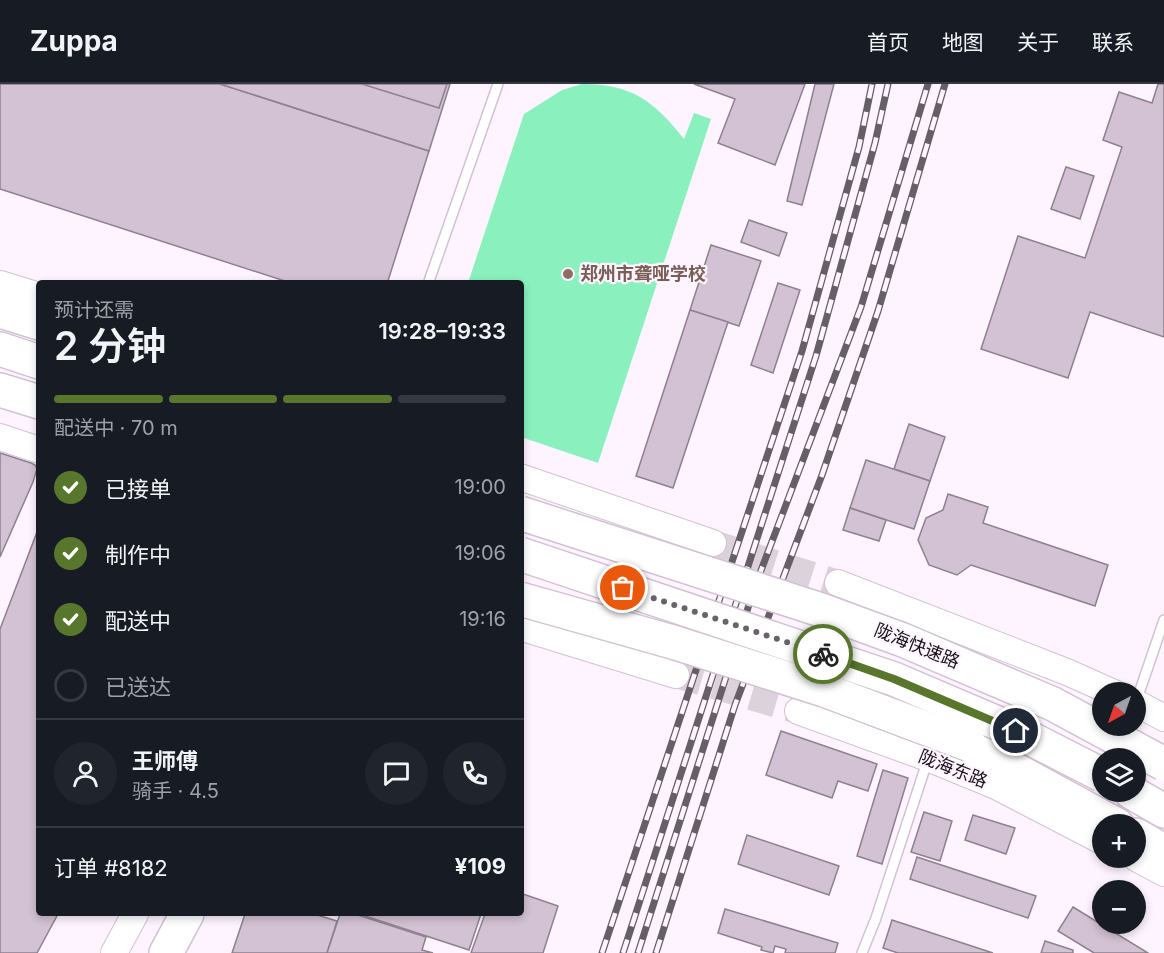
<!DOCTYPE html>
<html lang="zh">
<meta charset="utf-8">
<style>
body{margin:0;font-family:Inter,"Noto Sans SC",sans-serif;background:#20242c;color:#f1f3f6;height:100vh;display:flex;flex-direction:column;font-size:22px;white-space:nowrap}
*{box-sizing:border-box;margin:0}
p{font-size:20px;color:#9ea1a6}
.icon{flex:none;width:33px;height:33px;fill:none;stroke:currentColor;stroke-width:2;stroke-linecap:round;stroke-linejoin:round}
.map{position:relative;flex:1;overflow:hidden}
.details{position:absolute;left:36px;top:196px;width:488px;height:636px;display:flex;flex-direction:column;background:#171b24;border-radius:6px;box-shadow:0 3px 9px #0003}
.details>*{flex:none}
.needle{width:39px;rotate:220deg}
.buttons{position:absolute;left:1092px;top:598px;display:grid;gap:12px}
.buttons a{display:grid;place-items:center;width:54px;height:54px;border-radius:50%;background:#171b24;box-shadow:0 3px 9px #0003;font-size:30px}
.pin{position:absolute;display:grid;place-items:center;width:51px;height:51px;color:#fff;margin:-26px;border:3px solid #fff;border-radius:50%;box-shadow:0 2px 6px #0007}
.courier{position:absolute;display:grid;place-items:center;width:60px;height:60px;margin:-30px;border:4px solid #58762c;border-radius:50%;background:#fff;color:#222;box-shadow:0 2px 8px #0007}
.summary em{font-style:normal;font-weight:600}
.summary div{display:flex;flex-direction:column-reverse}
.summary{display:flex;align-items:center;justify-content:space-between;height:102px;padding:0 18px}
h1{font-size:39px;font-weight:600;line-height:45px}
.bar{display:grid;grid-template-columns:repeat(4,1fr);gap:9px 6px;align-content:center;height:72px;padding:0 18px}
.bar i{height:8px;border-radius:4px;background:#363941}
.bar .current{background:#58762c}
.bar p{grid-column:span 4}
.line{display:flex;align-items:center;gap:15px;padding:0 18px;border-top:2px solid #363941}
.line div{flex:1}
.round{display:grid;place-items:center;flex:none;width:63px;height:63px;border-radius:32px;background:#20242c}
ol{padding:0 18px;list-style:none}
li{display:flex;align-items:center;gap:18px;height:66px}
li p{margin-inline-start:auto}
li .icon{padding:6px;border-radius:50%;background:#58762c;color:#fff;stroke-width:4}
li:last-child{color:#9ea1a6}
li i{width:33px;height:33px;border:3px solid #363941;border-radius:50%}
header{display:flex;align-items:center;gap:36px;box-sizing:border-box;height:84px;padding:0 30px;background:#171b24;border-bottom:2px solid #363941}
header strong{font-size:28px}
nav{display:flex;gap:33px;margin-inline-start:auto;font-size:21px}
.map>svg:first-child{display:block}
.green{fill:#8af0be}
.building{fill:#d2c2d3;stroke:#8f8090;stroke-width:1.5}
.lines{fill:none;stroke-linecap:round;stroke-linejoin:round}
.secondary-tunnel{stroke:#dcd2dc;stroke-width:26;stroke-dasharray:26 13;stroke-linecap:butt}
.lane-casing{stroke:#d2c1d3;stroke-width:12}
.secondary-casing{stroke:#d2c1d3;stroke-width:28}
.highway-casing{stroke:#d2c1d3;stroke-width:36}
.lane{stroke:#fff;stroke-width:9}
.secondary{stroke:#fff;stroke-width:26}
.highway{stroke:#fff;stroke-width:33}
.rail-casing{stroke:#665f67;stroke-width:7}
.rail{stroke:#fef4ff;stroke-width:4.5;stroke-dasharray:14;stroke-linecap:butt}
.highway-bridge-casing{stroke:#d2c1d3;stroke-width:36;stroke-linecap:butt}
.highway-bridge{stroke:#fff;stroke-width:33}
.done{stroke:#69626a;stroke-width:6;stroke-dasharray:0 10.8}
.route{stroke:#58762c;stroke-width:8}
.education-dot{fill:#8d6e63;stroke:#fef4ff;stroke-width:2}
.labels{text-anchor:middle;stroke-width:4.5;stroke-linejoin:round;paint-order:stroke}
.education-label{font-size:18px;font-weight:bold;fill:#785e54;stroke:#fef4ff;text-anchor:start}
.street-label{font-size:18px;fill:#191319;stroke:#fef4ff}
</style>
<header>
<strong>Zuppa</strong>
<nav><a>首页</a><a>地图</a><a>关于</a><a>联系</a></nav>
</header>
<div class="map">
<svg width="1164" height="869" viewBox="0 0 1164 869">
<rect width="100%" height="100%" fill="#fef4ff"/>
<!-- green -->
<path class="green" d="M582 0C632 0 654 17 684 55L694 29 711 35 598 379 521 353 520 200 468 199 524 30 562 6Z"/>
<!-- building -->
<g class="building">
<path d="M0 0H220L429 67 387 200H294L0 105Z"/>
<path d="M220 0H450L429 67Z"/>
<path d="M362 0H447L439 24Z"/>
<path d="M694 0H805L775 81 718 59 735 15Z"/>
<path d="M815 0H834L802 121 787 117Z"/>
<path d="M1158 0H1164V253L1090 228 1068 294 981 265 1018 152 1085 174 1122 63 1103 56 1119 8 1152 19Z"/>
<path d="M1066 83 1094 92 1080 135 1051 125Z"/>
<path d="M749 136 787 149 779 172 741 158Z"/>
<path d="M711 161 761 177 739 242 690 226Z"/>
<path d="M778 199 800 206 773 289 751 281Z"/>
<path d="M690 226 728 238 673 404 636 392Z"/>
<path d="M909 340 945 353 930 397 894 385Z"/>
<path d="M0 369 31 379 35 381 37 385 33 398 0 473Z"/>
<path d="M866 376 930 397 914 445 850 424Z"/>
<path d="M948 410 988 423 983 439 1108 481 1095 522 971 481 957 491 929 481 918 456 926 434 943 426Z"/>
<path d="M850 424 886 436 879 457 843 446Z"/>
<path d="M39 443V532L10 521Z"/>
<path d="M39 443V830H58L37 869H0V545Z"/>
<path d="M781 647 877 680 868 707 838 697 832 714 766 691Z"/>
<path d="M883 686 908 694 882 780 857 772Z"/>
<path d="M924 728 952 737 940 777 911 768Z"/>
<path d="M973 731 1015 744 1006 770 965 756Z"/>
<path d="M747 751 839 782 829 811 738 780Z"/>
<path d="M917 773 1036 812 1028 834 910 795Z"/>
<path d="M520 809 558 822 543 869H471L485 830H520Z"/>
<path d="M1073 823 1148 869H1094L1058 847Z"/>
<path d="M725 825 838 859 835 869H785L786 865 775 862 773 869 761 866 762 863 718 849Z"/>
<path d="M245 830H314L337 837 327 869H232Z"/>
<path d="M340 830H355L426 853 422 866 433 869H327Z"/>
<path d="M359 830H481L469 866Z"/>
<path d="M892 836 993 869H898L883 864Z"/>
<path d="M1045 857 1073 866V869H1041Z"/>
</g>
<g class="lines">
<!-- secondary-tunnel -->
<g class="secondary-tunnel">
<path d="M713 459 838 499"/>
<path d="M676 591 798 627"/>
</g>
<!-- lane casing -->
<g class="lane-casing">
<g id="lane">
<path d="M428 200 498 0"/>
<path d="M1136 618 1164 536"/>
<path d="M862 869 876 834 928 675"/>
</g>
</g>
<!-- secondary casing -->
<g class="secondary-casing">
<g id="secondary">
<path d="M0 200 39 212"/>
<path d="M0 353 39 366"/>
<path d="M520 393 713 459"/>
<path d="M838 499 1067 588 1114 609"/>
<path d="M520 543 676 591"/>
<path d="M1136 619 1164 634"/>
<path d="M798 627 928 674 996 702 1102 757"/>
<path d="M1136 774 1164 789"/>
<path d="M114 869 135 830"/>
</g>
</g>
<!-- highway casing -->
<g class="highway-casing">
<g id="highway">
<path d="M0 227 39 239"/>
<path d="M0 265 39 278"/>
<path d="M0 306 39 318"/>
<path d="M970 661 1117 741"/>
<path d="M1131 708 1164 727"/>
<path d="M1136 751 1164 767"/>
<path d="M166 869 187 830"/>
</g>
</g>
<!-- lane -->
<use href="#lane" class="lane"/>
<!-- secondary -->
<use href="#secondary" class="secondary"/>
<!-- highway -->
<use href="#highway" class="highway"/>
<!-- rail casing -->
<g class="rail-casing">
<g id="rail">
<path d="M602 869 802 267 859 63 872 0"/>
<path d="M623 869 816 272 875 59 888 0"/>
<path d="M638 869 754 505 861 223 928 0"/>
<path d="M656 869 735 621 822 391 878 227 945 0"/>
</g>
</g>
<!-- rail -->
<use href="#rail" class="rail"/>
<!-- highway-bridge casing -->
<g class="highway-bridge-casing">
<g id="highway-bridge">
<path d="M520 429 821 526 903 556 1053 620 1164 680"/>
<path d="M520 470 894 595 1016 647 1102 691"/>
<path d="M520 515 676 559 824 606 970 661"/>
</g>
</g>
<!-- highway-bridge -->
<use href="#highway-bridge" class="highway-bridge"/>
</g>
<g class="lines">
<!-- done -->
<path class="done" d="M623 504 823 570"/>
<!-- route -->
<path class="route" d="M823 570 894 595 1016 647"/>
</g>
<!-- markers -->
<circle class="education-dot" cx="568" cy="190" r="6"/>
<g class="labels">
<!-- education labels -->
<g class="education-label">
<text x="580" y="196">郑州市聋哑学校</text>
</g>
<!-- street labels -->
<g class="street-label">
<text transform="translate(917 562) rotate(22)" y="6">陇海快速路</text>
<text transform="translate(953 685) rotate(22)" y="6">陇海东路</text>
</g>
</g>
</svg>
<div class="buttons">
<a><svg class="needle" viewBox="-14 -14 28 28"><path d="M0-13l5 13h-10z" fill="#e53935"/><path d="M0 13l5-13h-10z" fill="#9ea1a6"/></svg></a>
<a><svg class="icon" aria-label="layers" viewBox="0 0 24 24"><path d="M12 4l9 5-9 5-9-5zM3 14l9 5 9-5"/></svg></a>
<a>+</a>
<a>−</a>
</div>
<div class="pin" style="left:623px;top:504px;background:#ea580c"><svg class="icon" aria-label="bag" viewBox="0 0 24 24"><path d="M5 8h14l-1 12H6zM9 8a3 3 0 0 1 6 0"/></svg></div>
<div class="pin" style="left:1016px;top:647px;background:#1f2937"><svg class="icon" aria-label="home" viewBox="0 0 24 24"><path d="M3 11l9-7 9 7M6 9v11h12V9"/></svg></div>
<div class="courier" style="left:823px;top:570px"><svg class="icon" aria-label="bike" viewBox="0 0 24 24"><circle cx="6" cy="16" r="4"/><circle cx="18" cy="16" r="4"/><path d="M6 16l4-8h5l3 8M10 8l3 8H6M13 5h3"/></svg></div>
<section class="details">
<div class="summary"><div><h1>2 分钟</h1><p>预计还需</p></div><em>19:28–19:33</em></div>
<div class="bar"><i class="current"></i><i class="current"></i><i class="current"></i><i></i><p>配送中 · 70 m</p></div>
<ol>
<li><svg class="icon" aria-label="check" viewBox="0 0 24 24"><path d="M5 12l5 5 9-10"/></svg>已接单<p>19:00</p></li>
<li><svg class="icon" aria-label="check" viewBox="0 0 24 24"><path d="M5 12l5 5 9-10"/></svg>制作中<p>19:06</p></li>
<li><svg class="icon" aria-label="check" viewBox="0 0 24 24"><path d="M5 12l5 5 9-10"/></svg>配送中<p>19:16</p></li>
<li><i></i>已送达</li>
</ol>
<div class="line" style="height:108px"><a class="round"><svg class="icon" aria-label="person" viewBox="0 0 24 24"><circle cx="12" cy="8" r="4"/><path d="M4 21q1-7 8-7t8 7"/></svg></a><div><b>王师傅</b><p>骑手 · 4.5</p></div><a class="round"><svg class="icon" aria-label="chat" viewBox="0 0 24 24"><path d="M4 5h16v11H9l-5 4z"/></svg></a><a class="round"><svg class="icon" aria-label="phone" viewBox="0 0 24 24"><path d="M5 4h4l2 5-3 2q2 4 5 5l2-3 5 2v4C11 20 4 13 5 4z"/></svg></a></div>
<div class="line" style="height:78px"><div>订单 #8182</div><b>¥109</b></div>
</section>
</div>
